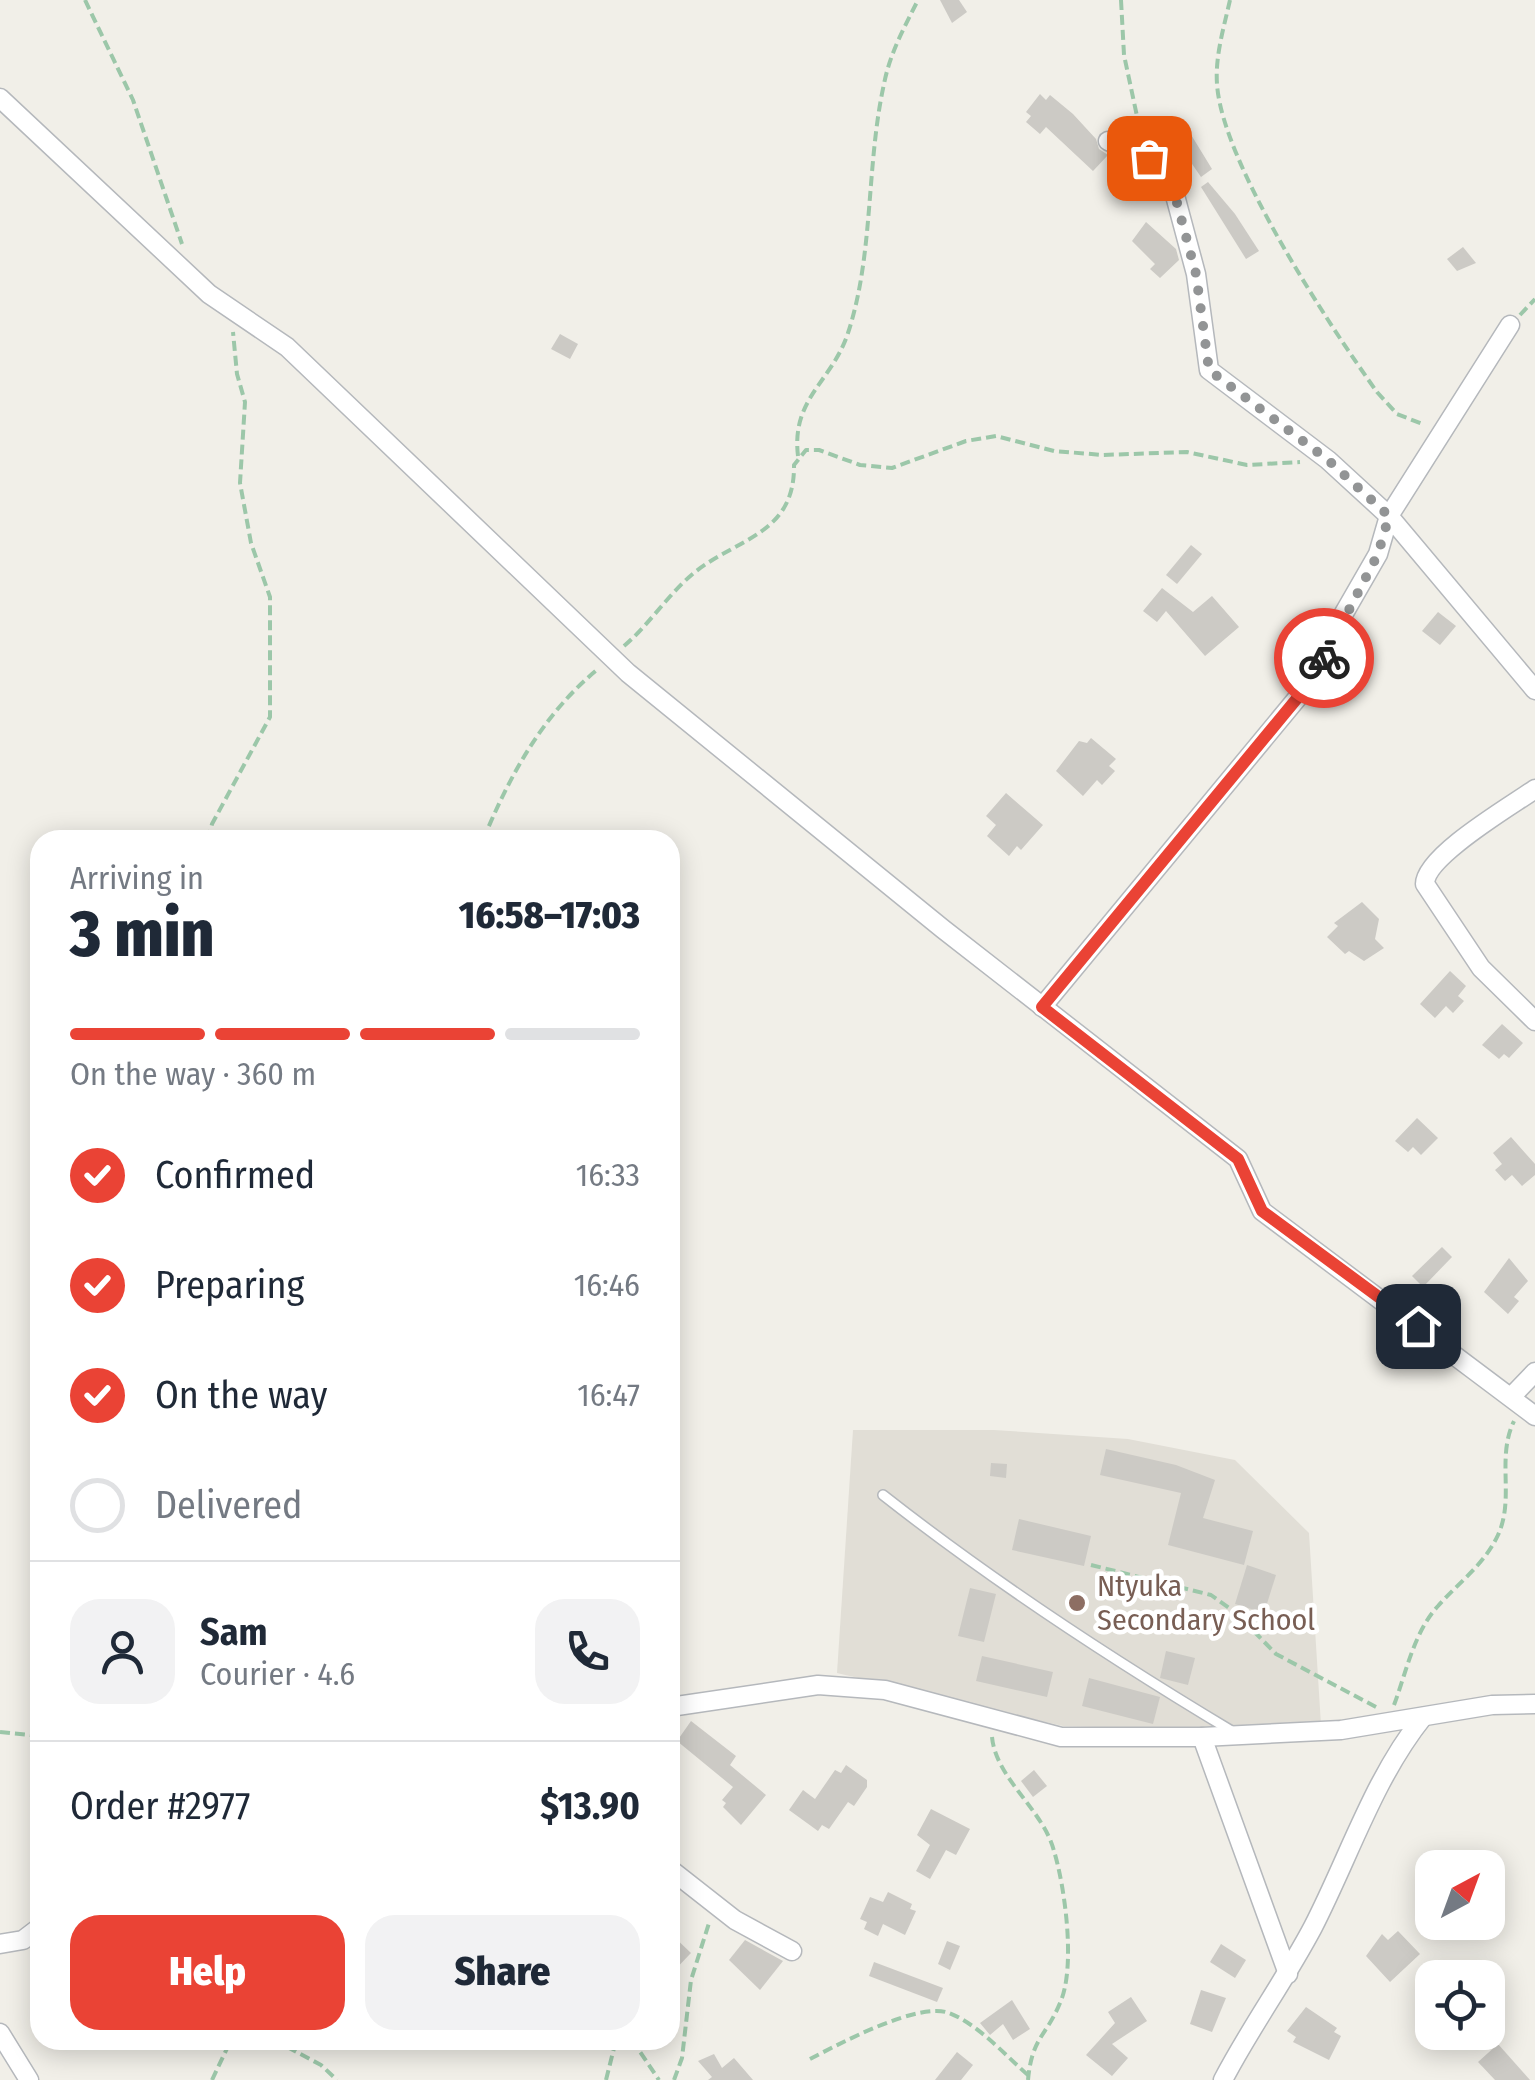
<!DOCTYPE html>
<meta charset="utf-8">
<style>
body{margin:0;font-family:"Fira Sans Condensed",sans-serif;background:#f2f2f3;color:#1f2937;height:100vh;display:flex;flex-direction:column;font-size:38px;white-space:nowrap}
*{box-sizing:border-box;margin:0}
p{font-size:32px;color:#747a83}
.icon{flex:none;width:55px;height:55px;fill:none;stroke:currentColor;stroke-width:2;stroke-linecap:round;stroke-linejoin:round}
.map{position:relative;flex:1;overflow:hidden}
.panel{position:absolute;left:30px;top:830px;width:650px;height:1220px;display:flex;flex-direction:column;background:#fff;border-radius:30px;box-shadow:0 5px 25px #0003}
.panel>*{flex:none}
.needle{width:65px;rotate:41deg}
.tools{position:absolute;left:1415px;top:1850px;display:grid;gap:20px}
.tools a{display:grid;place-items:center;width:90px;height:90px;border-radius:20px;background:#fff;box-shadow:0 5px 25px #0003;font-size:50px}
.pin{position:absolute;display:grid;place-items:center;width:85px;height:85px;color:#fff;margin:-42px;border-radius:20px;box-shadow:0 5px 15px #0006}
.courier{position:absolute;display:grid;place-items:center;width:100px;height:100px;margin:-50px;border:8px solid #ea4335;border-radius:50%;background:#fff;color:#222;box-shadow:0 2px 12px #0007}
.headline em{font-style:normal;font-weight:800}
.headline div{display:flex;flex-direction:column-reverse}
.headline{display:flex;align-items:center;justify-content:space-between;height:170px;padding:0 40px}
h1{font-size:65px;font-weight:800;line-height:75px}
.bar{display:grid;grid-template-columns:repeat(4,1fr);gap:15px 10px;align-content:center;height:120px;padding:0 40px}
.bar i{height:12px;border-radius:8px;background:#e0e1e3}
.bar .selected{background:#ea4335}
.bar p{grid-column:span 4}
.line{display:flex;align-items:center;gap:25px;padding:0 40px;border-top:2px solid #e0e1e3}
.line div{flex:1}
.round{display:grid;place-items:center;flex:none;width:105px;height:105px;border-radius:30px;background:#f2f2f3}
ol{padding:0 40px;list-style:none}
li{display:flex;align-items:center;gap:30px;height:110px}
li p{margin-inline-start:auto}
li .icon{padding:10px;border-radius:50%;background:#ea4335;color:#fff;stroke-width:4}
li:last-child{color:#747a83}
li i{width:55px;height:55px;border:5px solid #e0e1e3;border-radius:50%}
.primary-button{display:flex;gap:20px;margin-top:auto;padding:20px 40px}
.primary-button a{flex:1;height:115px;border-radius:30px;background:#ea4335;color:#fff;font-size:40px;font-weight:800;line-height:115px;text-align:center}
.primary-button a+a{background:#f2f2f3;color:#1f2937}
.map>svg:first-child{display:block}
.education{fill:#e1ded6}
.building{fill:#cccac5}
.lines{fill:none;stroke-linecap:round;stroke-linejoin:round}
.lane-casing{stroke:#b5b8bc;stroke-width:12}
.street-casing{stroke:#b5b8bc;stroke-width:21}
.path{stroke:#9cc7a9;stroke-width:4;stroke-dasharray:10 5;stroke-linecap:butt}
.lane{stroke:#fff;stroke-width:9}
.street{stroke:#fff;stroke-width:18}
.done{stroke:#929495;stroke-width:10;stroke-dasharray:0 18}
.route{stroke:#ea4335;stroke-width:12}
.education-dot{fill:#8d6e63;stroke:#fff;stroke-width:4}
.labels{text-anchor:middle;stroke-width:9;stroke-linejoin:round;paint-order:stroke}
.education-label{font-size:30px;fill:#785e54;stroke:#fff;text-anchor:start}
</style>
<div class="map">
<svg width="1535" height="2080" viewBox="0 0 1535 2080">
<rect width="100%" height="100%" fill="#f1efe8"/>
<!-- education -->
<path class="education" d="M853 1430H994L1128 1439 1235 1460 1309 1533 1321 1725 1190 1730 1063 1726 837 1673Z"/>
<!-- building -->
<g class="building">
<path d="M940 0H959L967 12 952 23Z"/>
<path d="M1040 94 1046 100 1050 95 1073 114 1096 139 1099 149 1108 155 1093 171 1046 127 1040 134 1026 122 1031 116 1026 112Z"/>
<path d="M1190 133 1212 169 1201 177 1190 161 1186 164 1173 149Z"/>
<path d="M1208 182 1235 214 1259 251 1246 259 1201 187Z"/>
<path d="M1146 222 1176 249 1179 260 1160 278 1150 269 1155 264 1132 241Z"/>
<path d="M1463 247 1476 263 1457 271 1447 259Z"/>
<path d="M560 334 578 344 570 359 551 349Z"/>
<path d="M1191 545 1202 554 1177 584 1166 575Z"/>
<path d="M1162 588 1193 612 1212 596 1239 627 1205 656 1166 611 1157 622 1143 611Z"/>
<path d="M1438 612 1456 626 1440 645 1422 631Z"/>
<path d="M1091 738 1116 759 1109 766 1115 771 1102 785 1097 780 1083 796 1056 771 1079 741 1087 743Z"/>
<path d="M1006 793 1043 825 1021 850 1017 846 1009 856 987 836 996 825 986 816Z"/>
<path d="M1362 902 1379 919 1375 939 1384 948 1364 961 1349 951 1345 954 1327 937 1338 926 1334 923Z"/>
<path d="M1450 971 1466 986 1458 996 1464 1001 1453 1013 1446 1006 1435 1018 1420 1004Z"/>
<path d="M1502 1024 1523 1043 1509 1058 1504 1054 1499 1059 1482 1045Z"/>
<path d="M1417 1118 1438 1138 1421 1155 1413 1147 1408 1152 1395 1141Z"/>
<path d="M1511 1137 1535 1164V1175L1522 1186 1512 1175 1505 1181 1495 1170 1502 1164 1493 1153Z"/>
<path d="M1442 1247 1452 1257 1423 1287 1412 1276Z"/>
<path d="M1509 1258 1528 1281 1514 1297 1519 1301 1508 1314 1484 1292Z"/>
<path d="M1106 1449 1176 1465 1215 1480 1203 1518 1253 1531 1244 1565 1168 1545 1181 1493 1100 1475Z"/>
<path d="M991 1463 1007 1464 1006 1478 990 1476Z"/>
<path d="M1019 1519 1091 1536 1084 1566 1012 1550Z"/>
<path d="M1247 1565 1276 1575 1264 1613 1235 1604Z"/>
<path d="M970 1588 996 1594 984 1642 958 1636Z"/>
<path d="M1166 1651 1195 1658 1188 1685 1160 1678Z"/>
<path d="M982 1656 1053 1672 1047 1697 976 1681Z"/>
<path d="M1089 1678 1160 1697 1153 1724 1082 1706Z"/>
<path d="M691 1721 736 1756 730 1765 766 1795 741 1825 723 1807 726 1803 722 1800 733 1787 677 1741Z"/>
<path d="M846 1765 867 1780V1787L854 1806 848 1802 829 1829 822 1825 818 1831 789 1810 803 1790 815 1799 835 1770 841 1773Z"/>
<path d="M1034 1770 1047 1786 1033 1797 1021 1781Z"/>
<path d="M931 1809 970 1829 956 1855 946 1850 930 1879 916 1871 930 1845 917 1835Z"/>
<path d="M888 1892 912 1904 910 1909 916 1911 905 1935 883 1924 878 1936 864 1929 867 1922 860 1919 870 1897 883 1902Z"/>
<path d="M1398 1931 1420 1954 1390 1982 1366 1956 1382 1934 1388 1940Z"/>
<path d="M670 1933 691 1953 670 1975Z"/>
<path d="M745 1940 783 1961 760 1990 729 1960Z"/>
<path d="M947 1941 960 1946 950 1970 938 1964Z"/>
<path d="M1221 1944 1246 1960 1235 1978 1210 1962Z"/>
<path d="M874 1962 943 1988 937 2002 869 1976Z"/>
<path d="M1201 1990 1226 1998 1212 2032 1190 2024Z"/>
<path d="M1131 1997 1147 2021 1112 2044 1128 2058 1112 2076 1086 2055 1115 2023 1108 2012Z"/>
<path d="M1012 2000 1030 2029 1013 2040 1003 2024 990 2035 980 2023Z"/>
<path d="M1306 2007 1337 2028 1334 2032 1341 2036 1329 2060 1293 2042 1296 2037 1287 2031Z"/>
<path d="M1498 2044 1530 2080H1495L1478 2062Z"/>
<path d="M957 2052 973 2065 961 2080H935Z"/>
<path d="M714 2054 722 2068 734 2058 753 2080H708L712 2077 698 2061Z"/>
</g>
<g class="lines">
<!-- lane casing -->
<g class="lane-casing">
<path id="lane" d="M883 1495C995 1583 1113 1660 1235 1733"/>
</g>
<!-- street casing -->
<g class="street-casing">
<g id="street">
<path d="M0 98 209 294 287 347 628 673 943 929 1238 1159 1262 1211 1535 1416"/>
<path d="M1108 141 1149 158 1173 188 1196 274 1209 370 1328 460 1389 516 1535 690"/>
<path d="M1535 789C1511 806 1425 856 1425 884L1481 968 1535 1021"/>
<path d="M1042 1007 1318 673 1336 627 1378 554 1389 516 1510 325"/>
<path d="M1512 1396 1535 1372"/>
<path d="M670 1707 818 1685 885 1690 1061 1737H1202L1341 1730 1492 1705 1535 1704"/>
<path d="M1202 1737 1288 1974"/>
<path d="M670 1869 735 1920 792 1951"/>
<path d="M0 1944 23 1940 40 1927"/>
<path d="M0 2033 29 2080"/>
<path d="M1223 2080C1250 2028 1285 1980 1313 1927 1349 1857 1374 1778 1423 1717"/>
</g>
</g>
<!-- path -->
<g class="path">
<path d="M85 0 133 100 182 244"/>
<path d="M1121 0 1124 55 1141 135"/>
<path d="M1230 0C1224 27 1215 56 1217 84 1222 163 1329 325 1377 392L1397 414 1425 425"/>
<path d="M1520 315 1535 299"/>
<path d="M798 456C791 398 832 382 848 333 874 254 866 165 884 84 890 53 904 28 918 0"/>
<path d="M624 646C650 624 668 594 695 572 738 538 795 534 794 465L806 450H819L860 465 892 468 966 441 996 436 1054 451 1103 455 1187 452 1247 465 1300 462"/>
<path d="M208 840 212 824 270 717V597L251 543 240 483 245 402 237 374 233 332"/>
<path d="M483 840C510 775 543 714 598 669"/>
<path d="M1091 1565 1211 1595 1236 1613 1276 1654 1376 1707"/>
<path d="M1394 1705C1406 1673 1414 1632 1438 1606 1459 1582 1484 1565 1498 1535 1515 1498 1496 1458 1514 1421"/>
<path d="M0 1732 40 1736"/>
<path d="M992 1737C996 1779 1043 1809 1054 1851 1065 1887 1076 1968 1060 2003 1046 2037 1032 2037 1028 2080"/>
<path d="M274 2040 321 2065 337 2080"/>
<path d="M632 2040 659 2080"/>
<path d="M810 2059C839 2044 919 2001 949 2013 978 2024 1006 2056 1029 2076"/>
<path d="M212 2080 231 2040"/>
<path d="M606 2080 616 2040"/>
<path d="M674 2080 682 2058 691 1980 710 1920"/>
</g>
<!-- lane -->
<use href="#lane" class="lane"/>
<!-- street -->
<use href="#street" class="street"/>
</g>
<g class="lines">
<!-- done -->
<path class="done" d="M1149 158 1173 188 1196 274 1209 370 1328 460 1389 516 1378 554 1324 658"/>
<!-- route -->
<path class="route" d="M1324 658 1318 673 1042 1007 1238 1159 1262 1211 1418 1326"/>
</g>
<!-- markers -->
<circle class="education-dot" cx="1077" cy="1603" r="10"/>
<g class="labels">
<!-- education labels -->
<g class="education-label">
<text x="1097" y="1596">Ntyuka<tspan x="1097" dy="34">Secondary School</tspan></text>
</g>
</g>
</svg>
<div class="tools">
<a><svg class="needle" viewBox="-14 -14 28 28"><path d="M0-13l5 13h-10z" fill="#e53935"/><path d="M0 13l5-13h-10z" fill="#747a83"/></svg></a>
<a><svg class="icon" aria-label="locate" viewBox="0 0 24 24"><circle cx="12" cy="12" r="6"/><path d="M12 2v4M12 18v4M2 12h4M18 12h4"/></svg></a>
</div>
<div class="pin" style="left:1149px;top:158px;background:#ea580c"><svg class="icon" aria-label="bag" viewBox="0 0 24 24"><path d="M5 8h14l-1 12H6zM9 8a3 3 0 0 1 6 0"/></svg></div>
<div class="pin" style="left:1418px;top:1326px;background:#1f2937"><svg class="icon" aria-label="home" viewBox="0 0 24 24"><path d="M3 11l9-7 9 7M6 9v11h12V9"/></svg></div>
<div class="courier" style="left:1324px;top:658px"><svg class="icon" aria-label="bike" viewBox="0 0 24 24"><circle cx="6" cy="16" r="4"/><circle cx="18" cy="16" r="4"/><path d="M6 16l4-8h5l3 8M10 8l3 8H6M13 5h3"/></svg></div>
<section class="panel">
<div class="headline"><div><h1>3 min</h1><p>Arriving in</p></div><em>16:58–17:03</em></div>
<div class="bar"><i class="selected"></i><i class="selected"></i><i class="selected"></i><i></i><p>On the way · 360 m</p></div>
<ol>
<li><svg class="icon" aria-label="check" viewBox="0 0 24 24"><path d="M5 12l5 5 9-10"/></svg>Confirmed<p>16:33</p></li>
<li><svg class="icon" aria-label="check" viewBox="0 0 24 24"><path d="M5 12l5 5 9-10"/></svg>Preparing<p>16:46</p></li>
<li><svg class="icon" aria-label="check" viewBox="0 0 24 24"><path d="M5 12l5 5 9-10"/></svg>On the way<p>16:47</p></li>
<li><i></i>Delivered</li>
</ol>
<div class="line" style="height:180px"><a class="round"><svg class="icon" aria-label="person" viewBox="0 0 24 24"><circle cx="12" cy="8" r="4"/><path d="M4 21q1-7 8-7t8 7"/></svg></a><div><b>Sam</b><p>Courier · 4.6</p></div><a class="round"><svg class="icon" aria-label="phone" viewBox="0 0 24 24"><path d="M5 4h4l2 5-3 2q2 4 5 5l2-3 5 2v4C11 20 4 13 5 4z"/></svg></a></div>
<div class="line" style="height:130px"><div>Order #2977</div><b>$13.90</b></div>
<div class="primary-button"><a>Help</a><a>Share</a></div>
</section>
</div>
